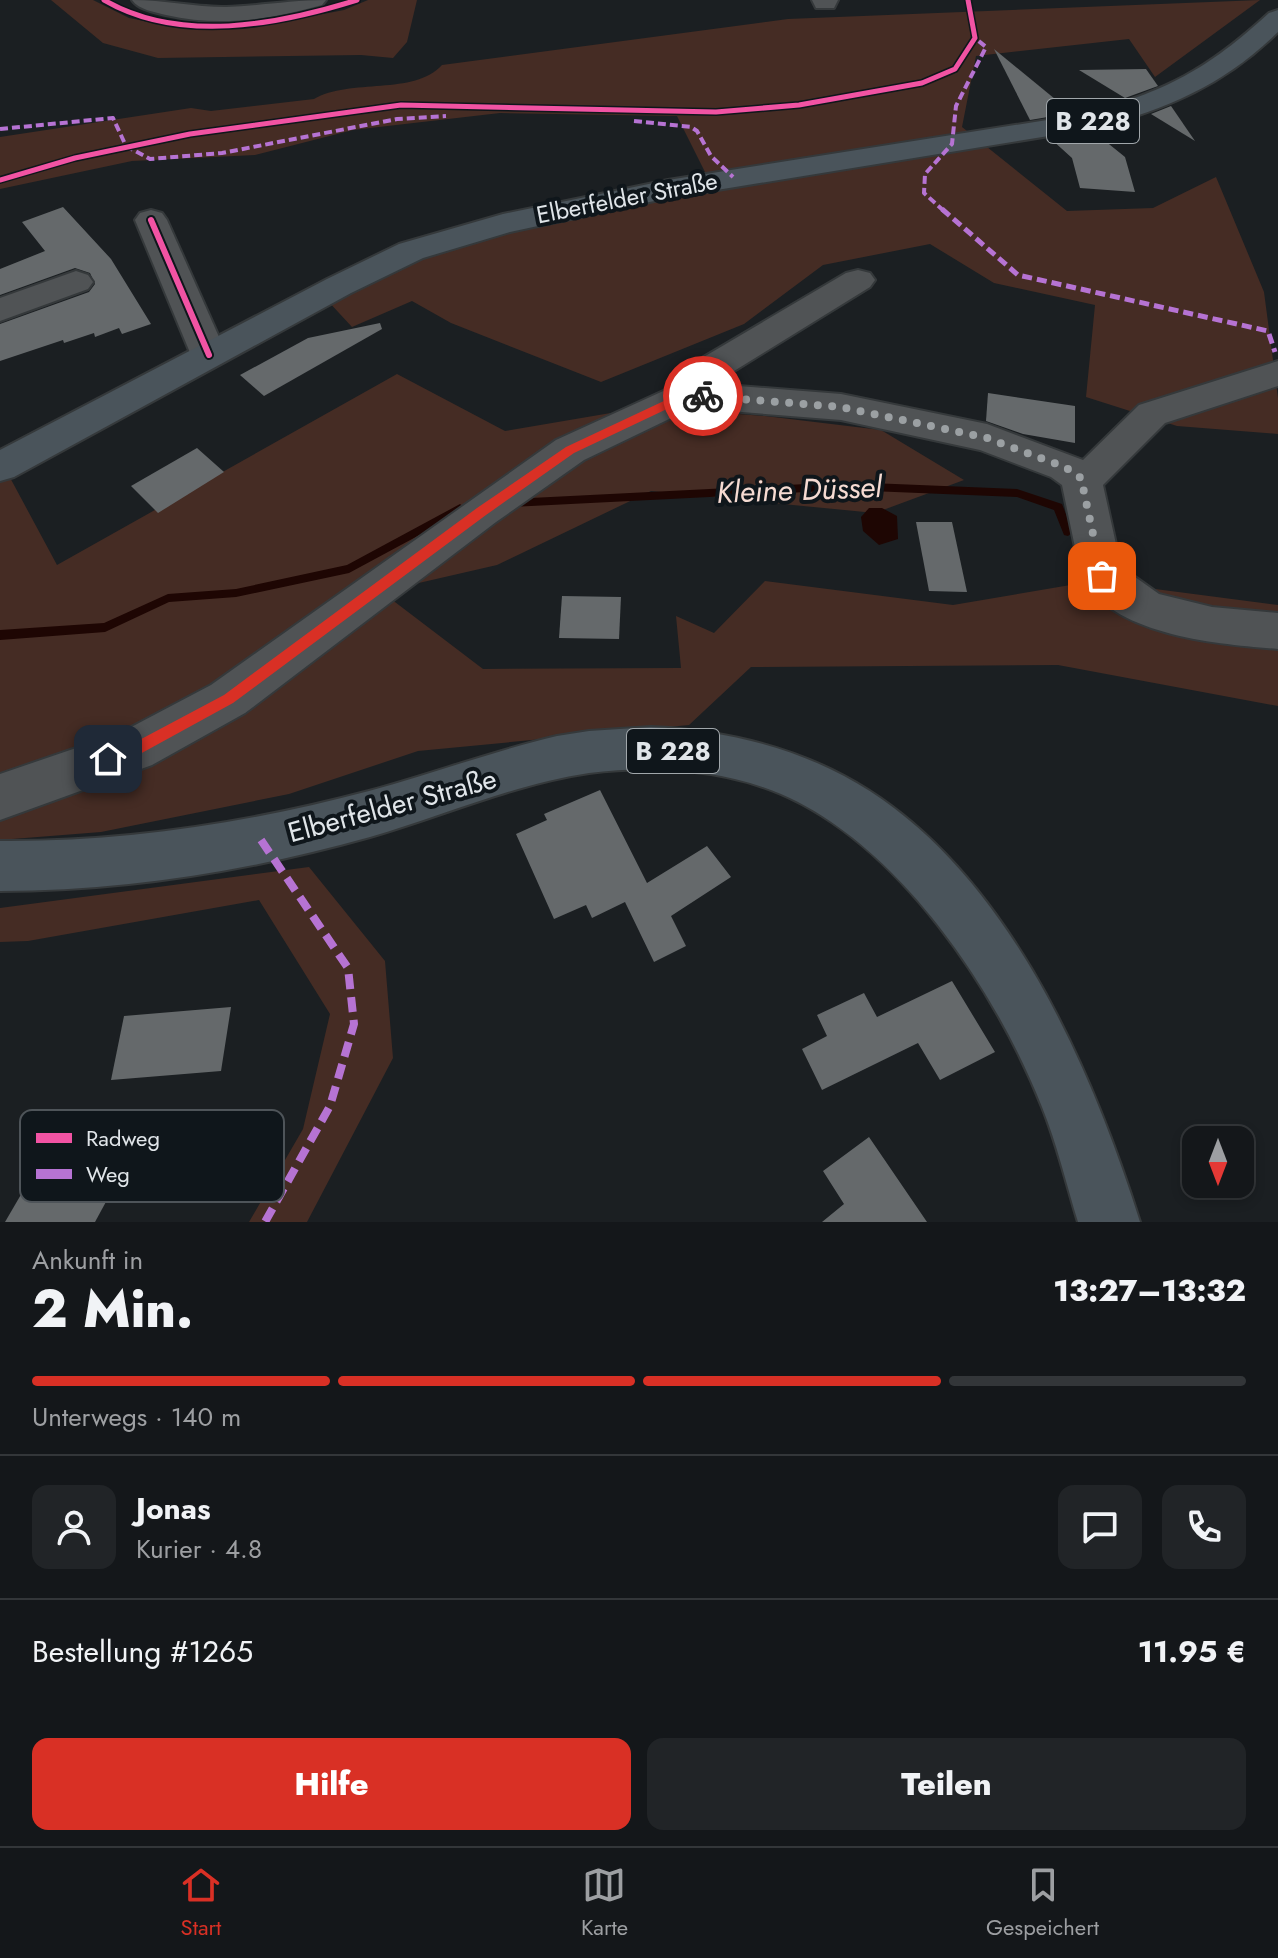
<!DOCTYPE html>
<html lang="de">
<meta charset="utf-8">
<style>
body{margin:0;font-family:Jost,sans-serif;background:#212427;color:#f1f3f6;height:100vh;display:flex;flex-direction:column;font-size:30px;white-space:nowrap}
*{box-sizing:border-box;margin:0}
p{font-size:26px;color:#9d9fa2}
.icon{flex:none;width:44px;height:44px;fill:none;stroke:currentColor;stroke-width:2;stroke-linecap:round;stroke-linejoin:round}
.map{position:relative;height:1222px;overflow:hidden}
.panel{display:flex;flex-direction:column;background:#14171a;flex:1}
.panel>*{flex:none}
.needle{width:52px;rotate:180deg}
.fabs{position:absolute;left:1182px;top:1126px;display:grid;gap:16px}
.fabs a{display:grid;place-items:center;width:72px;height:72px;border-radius:16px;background:#14171a;box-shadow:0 4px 12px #0003,0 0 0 2px #333639;font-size:40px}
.pin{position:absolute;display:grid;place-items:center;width:68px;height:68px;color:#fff;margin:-34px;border-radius:16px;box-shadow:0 4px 12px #0006}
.courier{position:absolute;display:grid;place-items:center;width:80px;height:80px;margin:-40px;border:6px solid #d93025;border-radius:50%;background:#fff;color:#222;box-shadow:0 2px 10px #0007}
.overview em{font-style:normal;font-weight:800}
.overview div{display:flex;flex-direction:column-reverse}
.overview{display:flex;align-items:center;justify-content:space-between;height:136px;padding:0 32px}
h1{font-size:52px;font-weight:800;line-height:60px}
.bar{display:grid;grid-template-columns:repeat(4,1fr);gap:12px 8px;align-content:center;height:96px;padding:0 32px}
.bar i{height:10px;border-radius:6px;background:#333639}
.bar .selected{background:#d93025}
.bar p{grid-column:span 4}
.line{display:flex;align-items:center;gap:20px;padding:0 32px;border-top:2px solid #333639}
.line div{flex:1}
.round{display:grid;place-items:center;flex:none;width:84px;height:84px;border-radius:16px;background:#212427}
.cta{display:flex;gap:16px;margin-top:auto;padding:16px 32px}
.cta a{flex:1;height:92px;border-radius:16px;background:#d93025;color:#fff;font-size:32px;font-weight:800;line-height:92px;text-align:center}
.cta a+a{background:#212427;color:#f1f3f6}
.tabs{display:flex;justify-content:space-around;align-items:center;height:112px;border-top:2px solid #333639;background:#14171a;font-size:22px;color:#9d9fa2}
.tabs a{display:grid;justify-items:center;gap:4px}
.tabs .selected{color:#d93025}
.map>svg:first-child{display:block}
.green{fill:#452c24}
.water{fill:#1e0603}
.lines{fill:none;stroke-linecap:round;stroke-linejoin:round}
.stream{fill:#1e0603;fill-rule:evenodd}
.building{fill:#65696b}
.minor-casing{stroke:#35393b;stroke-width:4}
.major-casing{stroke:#35393b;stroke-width:4}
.minor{fill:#505355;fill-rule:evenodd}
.major{fill:#4a545b;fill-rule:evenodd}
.quiet-far2{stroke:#b673d3;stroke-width:4;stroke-dasharray:8 4;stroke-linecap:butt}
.quiet-far1{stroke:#b673d3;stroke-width:5;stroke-dasharray:10 5;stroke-linecap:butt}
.quiet{stroke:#b673d3;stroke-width:8;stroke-dasharray:15 8;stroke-linecap:butt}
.cycleway-far1-casing{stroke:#0f161b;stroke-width:8}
.cycleway-casing{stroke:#0f161b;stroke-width:10}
.cycleway-far1{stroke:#f153a3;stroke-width:5}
.cycleway{stroke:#f153a3;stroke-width:6}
.route{fill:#d93025}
.done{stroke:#9ba0a3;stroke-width:8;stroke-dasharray:0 14.4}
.labels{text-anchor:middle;stroke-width:8;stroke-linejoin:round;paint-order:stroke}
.far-street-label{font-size:24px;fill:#e0e5e9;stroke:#0f161b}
.shield{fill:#0f161b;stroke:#a1a7ab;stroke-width:2}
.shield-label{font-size:26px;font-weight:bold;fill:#e0e5e9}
.street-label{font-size:28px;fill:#e0e5e9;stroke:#0f161b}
.water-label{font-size:30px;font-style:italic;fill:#f6dbd2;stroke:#0f161b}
.key{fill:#0f161b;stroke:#4e5459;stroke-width:2}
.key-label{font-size:22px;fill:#e0e5e9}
</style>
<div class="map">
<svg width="1278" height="1222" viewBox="0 0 1278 1222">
<rect width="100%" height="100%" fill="#1b1f22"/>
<!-- green -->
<g class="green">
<path d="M51 0H93L129 18 179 28 261 26 344 10 368 0H417L407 42 393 58 361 55 158 58 103 43Z"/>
<path d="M1260 0 1155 77 1129 39 976 56 962 127 1067 211 1153 208 1216 177 1264 292 1278 398V434L1177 426 1086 397 1095 305 994 283 930 244 823 265 744 324 601 382 451 323 412 301 352 327 327 300 424 253 712 186 677 116 500 113 353 130 255 155 132 161 0 189V137L191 108 211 111 314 99C350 78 414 96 442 65L788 19Z"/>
<path d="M397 374 505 431 646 407 765 416 881 430 964 480 875 513 651 491 497 565 397 588 391 599 483 669 681 668 676 616 714 633 765 581 953 605 1094 581 1278 605V706L1058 665 751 667 689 725 418 751 289 794 101 832 0 840V459L57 565Z"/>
<path d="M309 867 385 961 393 1058 307 1222H249L303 1129 330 1014 259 900 28 941 0 942V908Z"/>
</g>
<!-- water -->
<path class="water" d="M869 508H882L897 516 898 539 879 545 863 531 861 517Z"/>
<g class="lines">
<!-- stream -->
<g class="stream">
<path d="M846 482 1017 489 1062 504 1073 532 1068 536 1064 535 1054 510 1017 497 846 490 511 507 506 503 511 499Z"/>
<path d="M460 504 465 508 464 511 349 573 236 597 169 602 105 632 0 640V630L104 623 168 594 236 589 347 565Z"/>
</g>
</g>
<!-- building -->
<g class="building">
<path d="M994 49 1072 113 1030 120Z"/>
<path d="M1146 69 1158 86 1125 98 1079 70Z"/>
<path d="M1171 106 1195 141 1151 114Z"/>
<path d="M1094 132 1125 157 1135 192 1080 188 1072 158 1051 139Z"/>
<path d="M63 207 111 259 151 324 122 334 119 328 95 337 94 333 64 343 63 340 0 361V324L89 292 95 284 90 273 75 268 0 295V269L45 251 22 222Z"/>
<path d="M380 323 382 329 264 396 240 375 308 338Z"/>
<path d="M988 393 1075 406V443L1023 434 986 421Z"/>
<path d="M197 448 224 472 158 513 131 486Z"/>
<path d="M916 522H952L967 592 929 591Z"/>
<path d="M562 596 621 597 619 639 559 638Z"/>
<path d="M600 790 647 883 707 846 731 877 671 916 686 946 654 962 625 902 592 918 586 905 554 919 516 834 547 820 544 814Z"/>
<path d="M952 981 995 1052 940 1080 918 1043 822 1090 802 1049 827 1036 817 1015 864 993 877 1017Z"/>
<path d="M231 1007 221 1071 111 1080 124 1016Z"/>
<path d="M61 1126 132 1154 95 1222H5Z"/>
<path d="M869 1137 927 1222H822L844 1204 823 1171Z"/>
</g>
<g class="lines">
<!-- minor casing -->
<g class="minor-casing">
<g id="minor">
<path d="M132 0C164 0 194 7 226 7 259 6 292 0 326 0L322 5C270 20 219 27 166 15 155 12 139 10 132 0Z"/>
<path d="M812 0H838L834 8H816Z"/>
<path d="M151 210 162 213 167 220 227 355 222 363 209 367 196 363 191 355 135 220 140 213Z"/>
<path d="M858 270 870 273 875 280 870 287 713 384 841 394 987 424 1083 460 1139 405 1278 361V386L1165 423 1103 485 1121 567 1159 594 1212 607 1278 613V649C1218 644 1112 636 1081 576L1062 485 1051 477 980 450 841 420 692 408 584 460 496 522 245 713 152 765 0 820V774L120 733 211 685 556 440 672 387 680 371 846 273Z"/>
<path d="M76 271 88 275 93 282 88 289 0 321V298Z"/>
</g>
</g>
<!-- major casing -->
<g class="major-casing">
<g id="major">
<path d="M1278 10V32C1224 85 1170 107 1098 128L668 198 510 232 423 258 351 293 14 477 0 481V450L327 279 399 244 503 214 668 180 1085 114C1166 91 1207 70 1269 13Z"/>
<path d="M651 727C718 730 784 744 844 776 1002 860 1089 1061 1140 1222H1078C1066 1183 1057 1144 1042 1107 996 990 899 845 781 794 723 769 651 765 589 773 514 784 443 816 370 837 249 871 126 891 0 891V841C125 842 248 823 369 791 432 774 493 751 557 736L589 731Z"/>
</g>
</g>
<!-- minor -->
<use href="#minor" class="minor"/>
<!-- major -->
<use href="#major" class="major"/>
<!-- quiet-far2 -->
<g class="quiet-far2">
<path d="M634 121 691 127 697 131 711 156 733 177"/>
<path d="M0 129 113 118 126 146 150 159 222 153 397 119 446 116"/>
<path d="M944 211 924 193 925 174 952 144 956 106 986 47 975 38 972 42"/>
</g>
<!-- quiet-far1 -->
<path class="quiet-far1" d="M942 209 1018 275 1268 331 1275 352"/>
<!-- quiet -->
<path class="quiet" d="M261 840 348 968 354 1024 330 1106 265 1222"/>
<!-- cycleway-far1 casing -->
<g class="cycleway-far1-casing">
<g id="cycleway-far1">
<path d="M104 0C180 44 277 25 357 0"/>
<path d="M0 180 75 158 190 134 401 105 716 112 799 105 922 83 955 69 975 38 968 0"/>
</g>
</g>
<!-- cycleway casing -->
<g class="cycleway-casing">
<path id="cycleway" d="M151 220 209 355"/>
</g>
<!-- cycleway-far1 -->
<use href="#cycleway-far1" class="cycleway-far1"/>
<!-- cycleway -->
<use href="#cycleway" class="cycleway"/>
</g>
<!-- route -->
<path class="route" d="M683 392H703L709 396 703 400 688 399 574 453 486 515 233 703 140 754 108 765 103 764V754L130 745 224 695 477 508 566 447Z"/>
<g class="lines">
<!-- done -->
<path class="done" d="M703 396 841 407 987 438 1065 467 1081 478 1102 576"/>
</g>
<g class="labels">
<!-- far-street labels -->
<g class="far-street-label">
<text transform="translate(627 198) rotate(-11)" y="8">Elberfelder Straße</text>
</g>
<!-- shield labels -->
<g class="shield">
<rect x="1047" y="99" width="92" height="44" rx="6"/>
<rect x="627" y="729" width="92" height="44" rx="6"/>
</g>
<g class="shield-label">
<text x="1093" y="130">B 228</text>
<text x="673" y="760">B 228</text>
</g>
<!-- street labels -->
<g class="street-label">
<text transform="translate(392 805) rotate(-15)" y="10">Elberfelder Straße</text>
</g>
<!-- water labels -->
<g class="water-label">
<text transform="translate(799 490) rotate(-2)" y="10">Kleine Düssel</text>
</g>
</g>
<!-- legend -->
<rect x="20" y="1110" width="264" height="92" rx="12" class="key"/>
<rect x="36" y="1133" width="36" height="10" fill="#f153a3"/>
<rect x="36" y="1169" width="36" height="10" fill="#b673d3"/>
<g class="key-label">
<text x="86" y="1146">Radweg</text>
<text x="86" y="1182">Weg</text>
</g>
</svg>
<div class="fabs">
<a><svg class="needle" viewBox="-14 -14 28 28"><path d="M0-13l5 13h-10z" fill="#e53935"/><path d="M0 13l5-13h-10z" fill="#9d9fa2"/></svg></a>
</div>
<div class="pin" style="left:1102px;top:576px;background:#ea580c"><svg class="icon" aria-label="bag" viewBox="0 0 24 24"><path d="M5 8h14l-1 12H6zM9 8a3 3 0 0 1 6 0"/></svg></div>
<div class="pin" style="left:108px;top:759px;background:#1f2937"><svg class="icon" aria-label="home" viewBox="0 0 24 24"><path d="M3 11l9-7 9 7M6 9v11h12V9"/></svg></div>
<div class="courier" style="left:703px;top:396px"><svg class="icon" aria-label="bike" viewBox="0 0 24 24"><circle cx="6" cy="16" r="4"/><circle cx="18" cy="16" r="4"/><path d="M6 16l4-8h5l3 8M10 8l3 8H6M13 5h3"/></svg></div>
</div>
<section class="panel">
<div class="overview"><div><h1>2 Min.</h1><p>Ankunft in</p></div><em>13:27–13:32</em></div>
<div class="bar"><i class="selected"></i><i class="selected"></i><i class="selected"></i><i></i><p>Unterwegs · 140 m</p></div>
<div class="line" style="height:144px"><a class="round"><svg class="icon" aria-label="person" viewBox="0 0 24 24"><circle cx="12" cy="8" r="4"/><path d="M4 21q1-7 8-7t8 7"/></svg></a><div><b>Jonas</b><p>Kurier · 4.8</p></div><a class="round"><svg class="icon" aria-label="chat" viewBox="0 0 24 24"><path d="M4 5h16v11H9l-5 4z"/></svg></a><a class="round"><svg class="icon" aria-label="phone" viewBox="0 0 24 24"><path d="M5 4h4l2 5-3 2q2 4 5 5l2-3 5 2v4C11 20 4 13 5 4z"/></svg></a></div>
<div class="line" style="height:104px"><div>Bestellung #1265</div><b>11.95 €</b></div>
<div class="cta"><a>Hilfe</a><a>Teilen</a></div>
</section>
<nav class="tabs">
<a class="selected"><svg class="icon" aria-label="home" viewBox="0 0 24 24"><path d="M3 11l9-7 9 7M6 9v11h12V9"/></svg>Start</a>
<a><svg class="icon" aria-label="map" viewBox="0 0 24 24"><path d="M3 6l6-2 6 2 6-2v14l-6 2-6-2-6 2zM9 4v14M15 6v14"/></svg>Karte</a>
<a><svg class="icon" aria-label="saved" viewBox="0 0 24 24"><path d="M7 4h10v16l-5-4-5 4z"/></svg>Gespeichert</a>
</nav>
